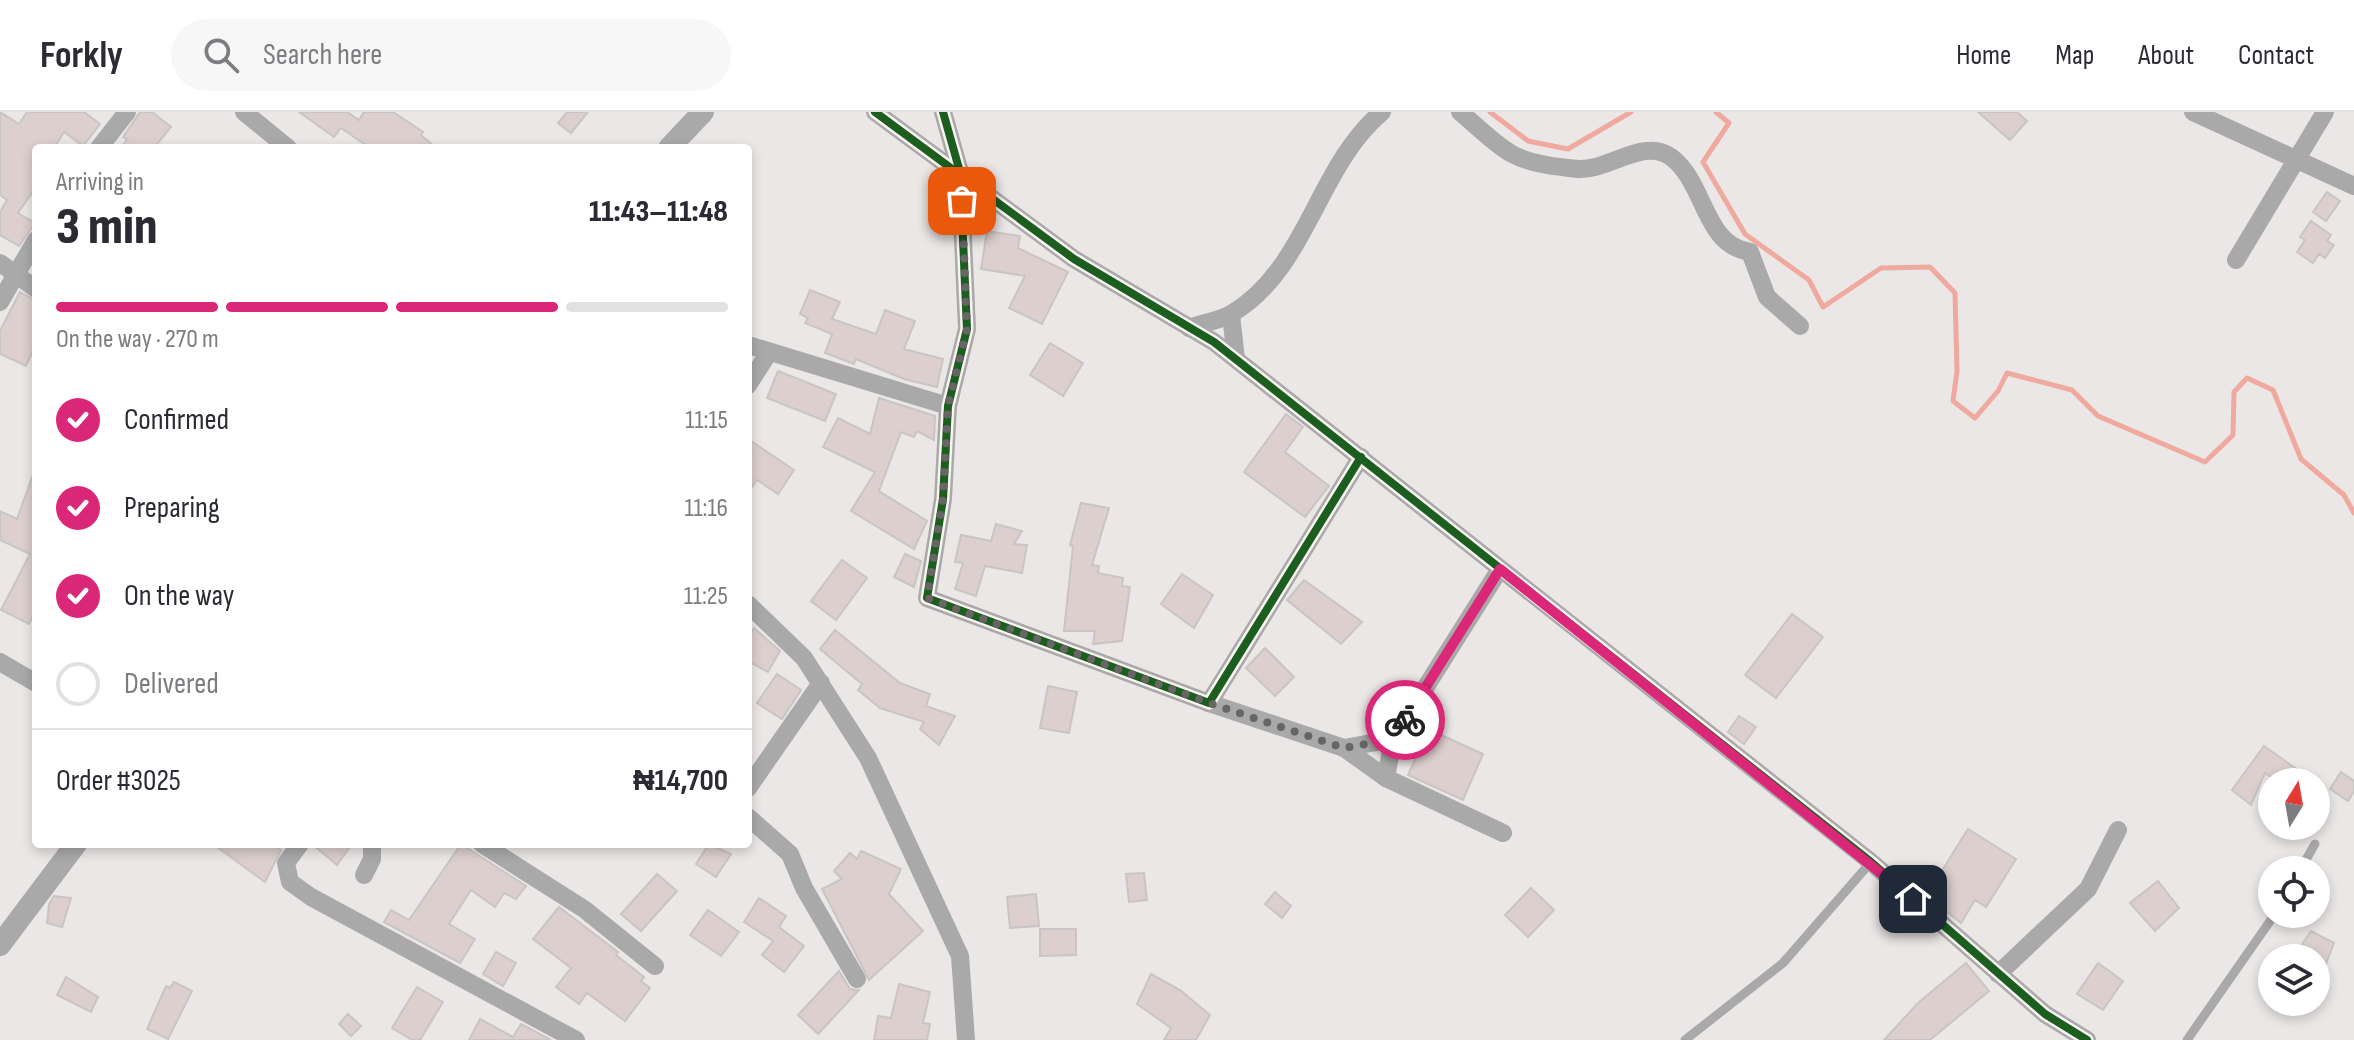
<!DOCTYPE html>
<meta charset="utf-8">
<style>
body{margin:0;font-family:"Sofia Sans Condensed",sans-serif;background:#f7f7f7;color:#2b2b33;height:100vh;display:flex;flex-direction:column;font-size:30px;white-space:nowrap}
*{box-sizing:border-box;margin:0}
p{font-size:26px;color:#7c7c81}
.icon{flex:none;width:44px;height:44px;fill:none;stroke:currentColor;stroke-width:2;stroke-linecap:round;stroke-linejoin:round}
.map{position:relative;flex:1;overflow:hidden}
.details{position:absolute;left:32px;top:32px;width:720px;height:704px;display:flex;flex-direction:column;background:#fff;border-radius:8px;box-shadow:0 4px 12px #0003}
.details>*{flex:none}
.needle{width:52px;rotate:11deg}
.tools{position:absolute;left:2258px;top:656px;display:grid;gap:16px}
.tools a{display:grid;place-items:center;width:72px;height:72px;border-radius:50%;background:#fff;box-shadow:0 4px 12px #0003;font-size:40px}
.pin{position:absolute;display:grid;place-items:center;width:68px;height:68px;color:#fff;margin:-34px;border-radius:16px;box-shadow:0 4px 12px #0006}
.courier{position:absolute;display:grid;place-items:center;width:80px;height:80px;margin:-40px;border:6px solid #db2777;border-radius:50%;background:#fff;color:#222;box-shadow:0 2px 10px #0007}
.head em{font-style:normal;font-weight:800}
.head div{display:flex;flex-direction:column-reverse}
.head{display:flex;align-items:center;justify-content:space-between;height:136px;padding:0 24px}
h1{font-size:52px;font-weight:800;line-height:60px}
.bar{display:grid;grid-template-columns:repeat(4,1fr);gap:12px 8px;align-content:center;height:96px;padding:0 24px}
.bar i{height:10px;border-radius:6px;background:#e1e1e2}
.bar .current{background:#db2777}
.bar p{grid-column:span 4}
.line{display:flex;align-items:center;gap:20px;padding:0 24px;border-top:2px solid #e1e1e2}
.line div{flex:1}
ol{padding:0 24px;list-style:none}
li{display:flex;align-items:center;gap:24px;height:88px}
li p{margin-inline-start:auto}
li .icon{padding:8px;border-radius:50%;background:#db2777;color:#fff;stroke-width:4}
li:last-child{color:#7c7c81}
li i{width:44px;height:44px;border:4px solid #e1e1e2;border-radius:50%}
header{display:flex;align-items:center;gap:48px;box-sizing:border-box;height:112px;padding:0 40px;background:#fff;border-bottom:2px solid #e1e1e2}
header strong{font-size:38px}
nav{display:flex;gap:44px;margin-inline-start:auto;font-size:28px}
.search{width:560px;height:72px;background:#f7f7f7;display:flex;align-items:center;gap:20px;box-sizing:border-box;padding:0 28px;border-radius:44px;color:#7c7c81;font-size:30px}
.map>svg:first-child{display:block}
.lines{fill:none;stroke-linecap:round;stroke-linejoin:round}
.stream{stroke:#efa99e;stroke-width:5}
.building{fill:#dccfcd;stroke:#c8c5c4;stroke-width:2}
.service{stroke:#aaa9a9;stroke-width:9}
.minor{stroke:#aaa9a9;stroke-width:18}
.tertiary{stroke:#aaa9a9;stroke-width:22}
.cycleway-casing{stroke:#f9f3f2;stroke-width:13}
.cycleway{stroke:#1b5e20;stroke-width:8}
.done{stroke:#686565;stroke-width:8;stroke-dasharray:0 14.4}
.route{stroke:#db2777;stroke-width:10}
</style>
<header>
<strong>Forkly</strong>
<div class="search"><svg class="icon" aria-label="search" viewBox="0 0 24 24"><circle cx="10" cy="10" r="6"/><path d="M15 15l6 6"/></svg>Search here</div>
<nav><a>Home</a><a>Map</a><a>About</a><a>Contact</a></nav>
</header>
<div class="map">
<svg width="2354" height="928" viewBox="0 0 2354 928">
<rect width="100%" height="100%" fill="#ebe7e6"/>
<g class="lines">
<!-- stream -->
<g class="stream">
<path d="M1490 0 1528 29 1568 37 1631 0"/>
<path d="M1716 0 1729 11 1703 50 1745 122 1809 168 1823 195 1881 156 1930 155 1955 181 1957 259 1953 289 1975 306 1998 279 2007 261 2072 278 2098 304 2205 350 2233 323 2234 280 2247 266 2273 278 2301 347 2344 383 2354 401"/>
</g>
</g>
<!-- building -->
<g class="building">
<path d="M0 0 19 12 27 0H84L100 12 83 34 64 20 54 36H36V75L18 101 35 111 19 134 0 123V100L7 88 0 83Z"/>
<path d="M152 0 171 15 154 36H121L127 27 123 25 140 0Z"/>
<path d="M299 0H347L359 8 364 0H393L423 20 421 23 436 36H370L341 16 334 25Z"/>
<path d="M567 0H588L571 21 558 11Z"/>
<path d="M1978 0H2017L2027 9 2010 28Z"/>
<path d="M2327 80 2340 89 2326 109 2313 100Z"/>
<path d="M2311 109 2331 123 2327 129 2334 133 2325 146 2319 142 2313 151 2297 140 2305 128 2300 125Z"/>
<path d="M987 119 1020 124 1018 136 1068 160 1042 212 1009 196 1025 164 981 157Z"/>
<path d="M810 178 840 190 832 207 876 222 885 198 915 209 904 237 943 247 937 275 904 267 856 247 854 252 825 241 832 222 805 211 808 206 800 202Z"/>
<path d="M20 180 36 189V232L26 254 0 242V219Z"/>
<path d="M1050 231 1083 251 1063 284 1030 263Z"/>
<path d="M778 259 836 282 825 309 767 286Z"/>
<path d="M879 286 935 304 934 328 917 319 914 325 901 320 879 379 927 409 914 437 851 399 875 360 823 335 838 306 870 322Z"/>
<path d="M1286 302 1303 315 1285 340 1329 374 1305 405 1244 360Z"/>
<path d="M748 327 794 358 778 382 757 368 748 381Z"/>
<path d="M34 360 36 498 29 512 1 498 30 442 0 428V399L17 407Z"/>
<path d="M1081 391 1109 396 1092 453 1099 454 1098 461 1123 466 1122 474 1130 475 1122 529 1093 532 1095 519H1064L1073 434 1070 433Z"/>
<path d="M996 412 1022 419 1014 432 1027 433 1022 461 985 454 976 484 955 477 963 451 955 450 961 423 991 429Z"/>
<path d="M905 442 921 449 914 475 894 465Z"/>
<path d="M842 448 867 466 836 508 811 489Z"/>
<path d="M1182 462 1213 483 1194 516 1161 492Z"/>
<path d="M1304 468 1362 510 1341 532 1287 488Z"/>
<path d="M1792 502 1823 525 1776 586 1745 563Z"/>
<path d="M754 516 780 539 768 560 748 549V527Z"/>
<path d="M835 518 900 571 930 582 926 594 955 604 939 633 920 617 924 610 880 596 858 578 862 572 820 537Z"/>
<path d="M1265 536 1294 565 1275 584 1246 556Z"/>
<path d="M777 562 801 578 782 607 757 591Z"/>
<path d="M1048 574 1077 580 1069 621 1040 616Z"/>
<path d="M1739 604 1756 615 1744 632 1728 620Z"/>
<path d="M1428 617 1483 642 1463 688 1408 663Z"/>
<path d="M2264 634 2315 670H2278L2265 661 2251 693 2232 678Z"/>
<path d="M2341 660 2354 669V679L2348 689 2330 677Z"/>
<path d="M1968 717 2016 747 1986 795 1975 788 1961 811 1942 796 1930 778Z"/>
<path d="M213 732H272L281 738 265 770Z"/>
<path d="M312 732H352L337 753Z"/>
<path d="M461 732 526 774 516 787 504 781 495 795 471 778 449 812 475 827 460 851 384 810 391 798 409 808Z"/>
<path d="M709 732 731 742 716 765 696 752Z"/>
<path d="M861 739 901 757 889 782 923 819 869 868 822 777 842 767 834 759 850 741 857 747Z"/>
<path d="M1144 761 1147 788 1129 790 1126 762Z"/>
<path d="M657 762 677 779 641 819 621 802Z"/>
<path d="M2158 769 2179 796 2155 819 2130 791Z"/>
<path d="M1531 776 1554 798 1528 825 1505 803Z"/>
<path d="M1275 780 1291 794 1282 806 1265 792Z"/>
<path d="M1036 782 1039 814 1010 816 1007 785Z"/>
<path d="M54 784 71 786 62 815 47 811 49 792Z"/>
<path d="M759 786 786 804 779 815 804 834 784 860 762 843 773 829 744 810Z"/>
<path d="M559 795 618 840 616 843 644 865 641 869 650 876 625 909 587 881 579 892 556 875 571 856 533 827Z"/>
<path d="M708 798 739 820 721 844 690 823Z"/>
<path d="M1040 817H1076V843L1040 844Z"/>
<path d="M2311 819 2334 831 2317 875 2316 846H2293Z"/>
<path d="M496 840 516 851 503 874 483 862Z"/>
<path d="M1966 851 1989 879 1930 928H1884L1918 891Z"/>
<path d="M2098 851 2123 869 2103 898 2077 882Z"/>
<path d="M839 859 850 877 859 878 818 922 798 903Z"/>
<path d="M1151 862 1180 878 1210 903 1196 928H1164L1171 916 1137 892Z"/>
<path d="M66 865 98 885 91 900 57 883Z"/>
<path d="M174 870 192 879 168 927 147 917 166 874 170 876Z"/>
<path d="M899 872 930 880 923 911 930 912 927 928H874L878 904 891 906Z"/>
<path d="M417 875 443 890 420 928H412L392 916Z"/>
<path d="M348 902 361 914 351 924 339 912Z"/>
<path d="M480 907 513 925 521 912 551 928H469Z"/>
</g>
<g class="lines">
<!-- service -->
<g class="service">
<path d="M2300 758 2315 732"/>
<path d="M1685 928 1783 851 1871 750"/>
<path d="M2187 928 2275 802"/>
</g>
<!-- minor -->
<g class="minor">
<path d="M244 0 288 36"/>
<path d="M875 0 1074 147 1214 230 1871 750 2045 902 2087 928"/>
<path d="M943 0 960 60 967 217 948 294 943 387 927 486 1209 591 1361 345"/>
<path d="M1460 0C1476 13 1494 32 1512 42 1530 52 1558 55 1578 57 1608 59 1644 25 1671 45 1706 71 1703 133 1750 140L1767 185 1800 214"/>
<path d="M2193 0 2354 74"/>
<path d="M99 36 127 0"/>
<path d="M2236 148 2325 0"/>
<path d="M0 151 36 177"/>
<path d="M0 190 36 128"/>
<path d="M1231 203 1236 247"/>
<path d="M1189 216C1202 211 1219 209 1231 202 1307 158 1317 54 1382 0"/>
<path d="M748 233 948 294"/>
<path d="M748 273 768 242"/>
<path d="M748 492 804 546 868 646 960 844 966 928"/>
<path d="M0 550 36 571"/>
<path d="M1209 591 1344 636 1393 627 1500 457"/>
<path d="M1344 636 1386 666 1503 721"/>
<path d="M1386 666 1393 627"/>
<path d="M748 676 821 571"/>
<path d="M748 705 790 742 804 776 857 867"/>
<path d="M300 732 286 751 290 770 311 785 576 928"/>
<path d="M482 732 584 797 655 854"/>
<path d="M364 763 372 747V732"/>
<path d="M1998 862 2088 777 2118 718"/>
</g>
<!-- tertiary -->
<g class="tertiary">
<path d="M669 36 703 0"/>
<path d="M0 833 76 732"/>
</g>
<!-- cycleway casing -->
<g class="cycleway-casing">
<g id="cycleway">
<path d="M875 0 1074 147 1214 230 1871 750 2045 902 2087 928"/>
<path d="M943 0 960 60 967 217 948 294 943 387 927 486 1209 591 1361 345"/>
</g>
</g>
<!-- cycleway -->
<use href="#cycleway" class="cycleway"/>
</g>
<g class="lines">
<!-- done -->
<path class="done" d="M962 89 967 217 948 294 943 387 927 486 1209 591 1344 636 1393 627 1405 608"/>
<!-- route -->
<path class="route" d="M1405 608 1500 457 1913 787"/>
</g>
</svg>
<div class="tools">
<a><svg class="needle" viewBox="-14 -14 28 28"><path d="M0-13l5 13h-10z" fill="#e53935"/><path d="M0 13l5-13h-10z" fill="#7c7c81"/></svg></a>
<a><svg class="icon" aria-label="locate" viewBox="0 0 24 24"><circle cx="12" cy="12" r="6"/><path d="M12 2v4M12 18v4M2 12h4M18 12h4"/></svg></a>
<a><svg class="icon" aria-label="layers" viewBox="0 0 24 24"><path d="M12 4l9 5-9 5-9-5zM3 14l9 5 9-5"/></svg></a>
</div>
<div class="pin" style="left:962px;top:89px;background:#ea580c"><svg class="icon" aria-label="bag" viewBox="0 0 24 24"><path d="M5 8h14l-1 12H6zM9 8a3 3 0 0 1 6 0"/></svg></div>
<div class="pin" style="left:1913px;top:787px;background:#1f2937"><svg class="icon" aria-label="home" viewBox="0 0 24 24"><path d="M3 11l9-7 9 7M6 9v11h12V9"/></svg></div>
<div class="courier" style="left:1405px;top:608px"><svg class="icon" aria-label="bike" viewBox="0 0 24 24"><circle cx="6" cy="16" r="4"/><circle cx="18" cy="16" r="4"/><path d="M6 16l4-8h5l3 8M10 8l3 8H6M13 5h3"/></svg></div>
<section class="details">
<div class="head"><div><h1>3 min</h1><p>Arriving in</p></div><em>11:43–11:48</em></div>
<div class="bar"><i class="current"></i><i class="current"></i><i class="current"></i><i></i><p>On the way · 270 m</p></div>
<ol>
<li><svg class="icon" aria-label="check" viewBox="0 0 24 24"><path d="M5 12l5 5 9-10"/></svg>Confirmed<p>11:15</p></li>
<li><svg class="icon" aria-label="check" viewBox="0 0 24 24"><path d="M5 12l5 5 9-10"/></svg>Preparing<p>11:16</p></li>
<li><svg class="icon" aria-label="check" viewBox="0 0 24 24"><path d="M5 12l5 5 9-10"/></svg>On the way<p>11:25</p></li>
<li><i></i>Delivered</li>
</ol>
<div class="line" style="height:104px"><div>Order #3025</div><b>₦14,700</b></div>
</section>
</div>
